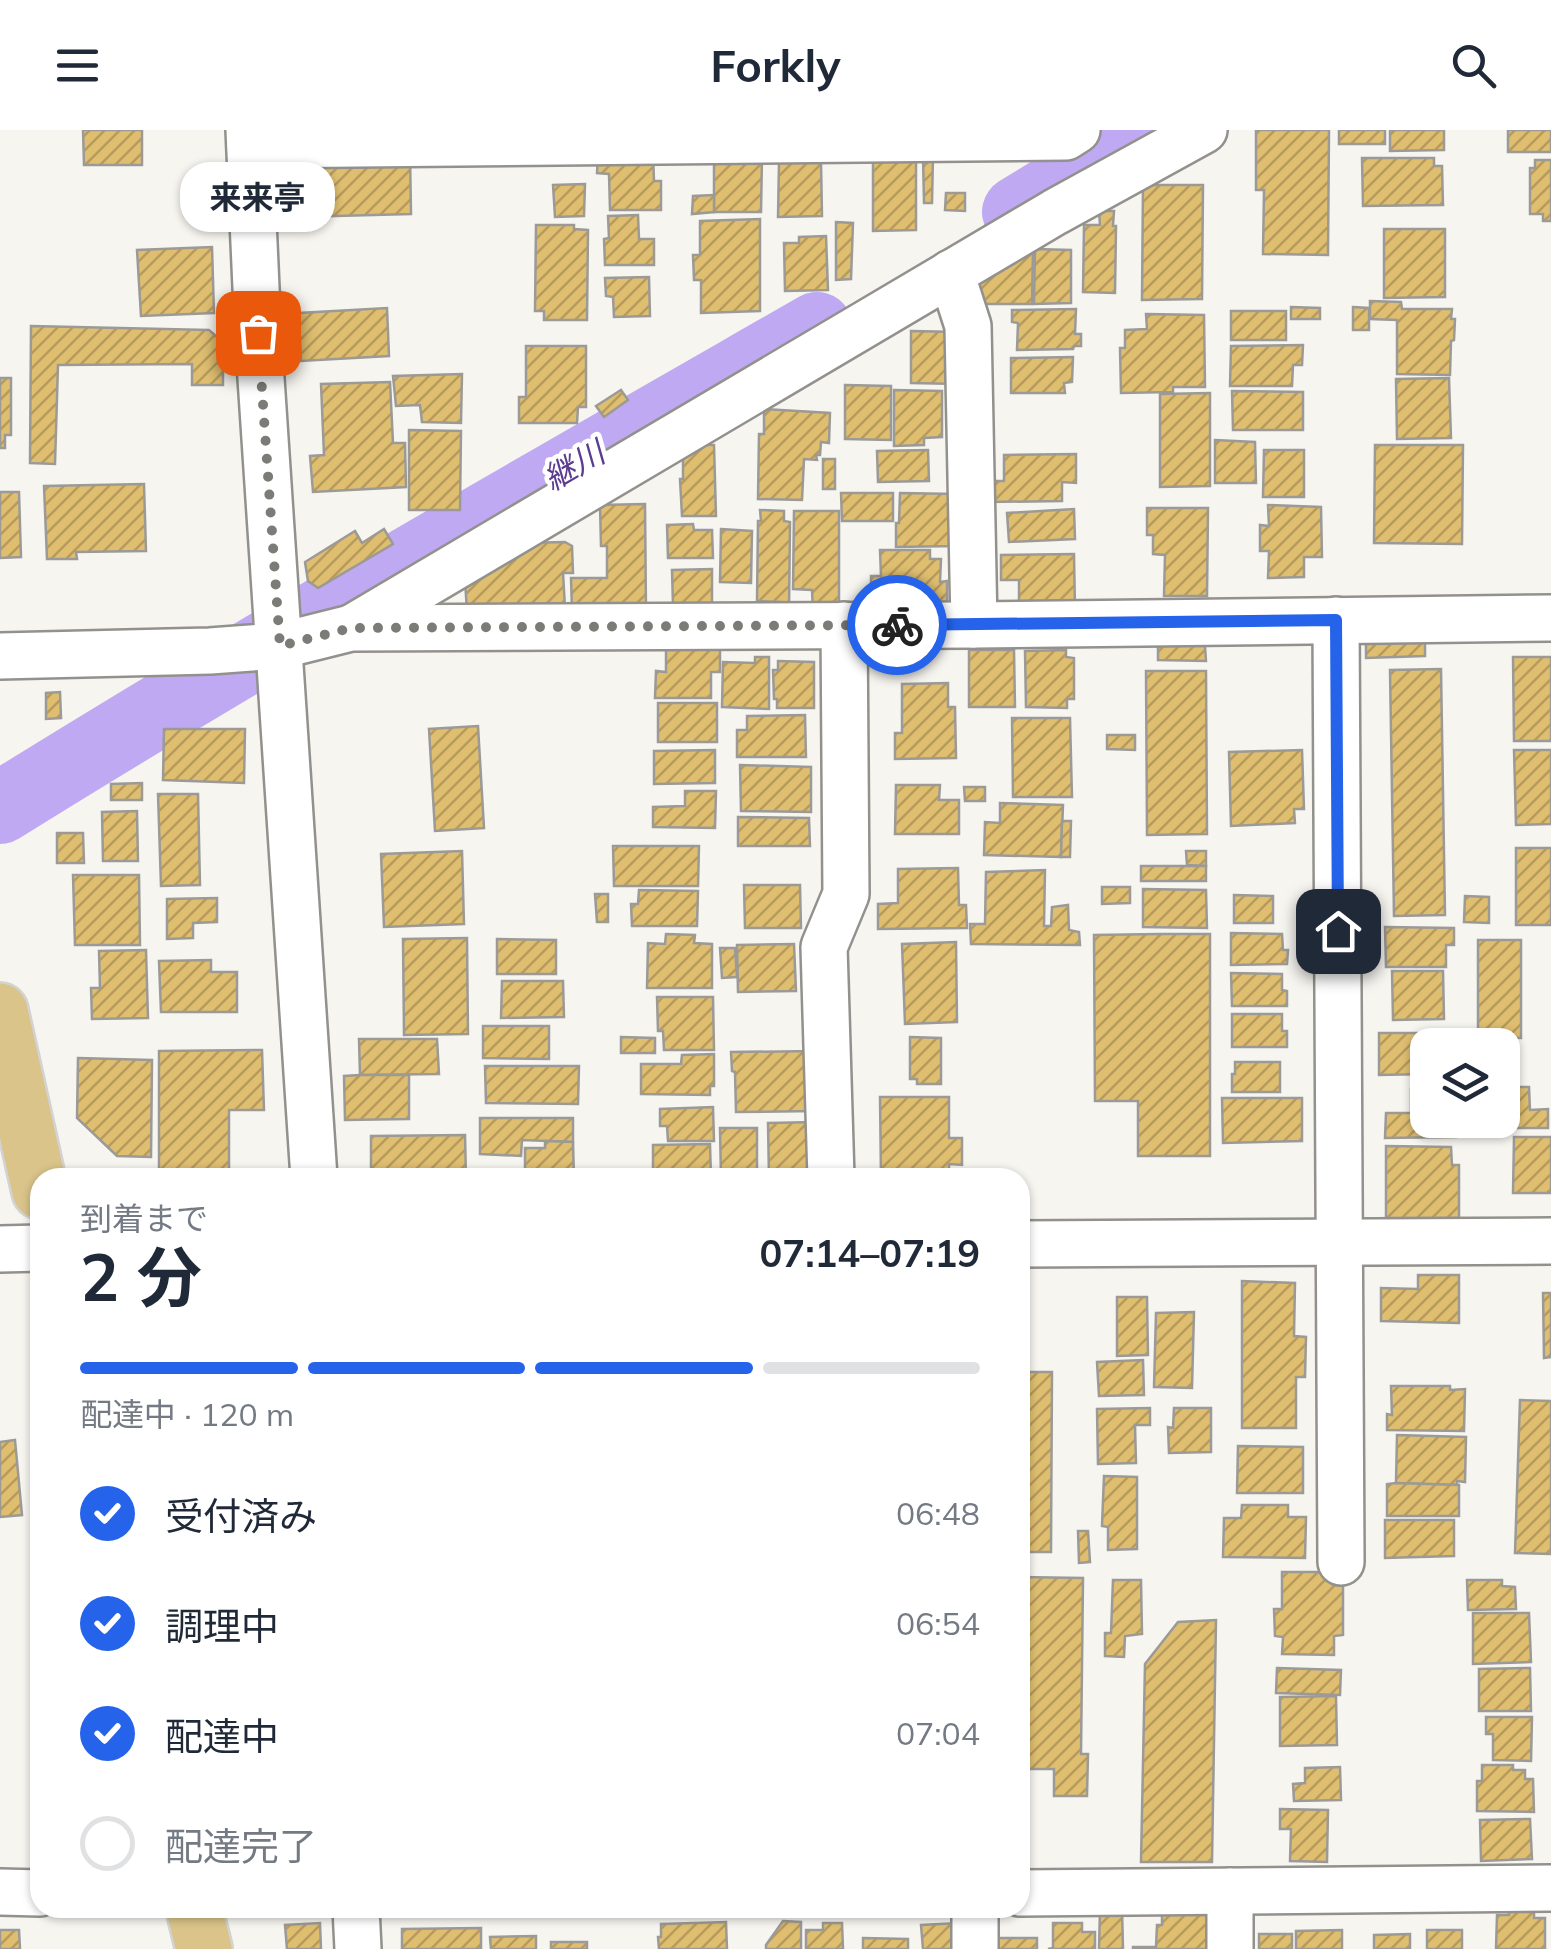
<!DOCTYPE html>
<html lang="ja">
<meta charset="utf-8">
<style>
body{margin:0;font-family:Mulish,"Noto Sans JP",sans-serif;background:#f2f2f3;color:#1f2937;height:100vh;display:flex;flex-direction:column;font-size:38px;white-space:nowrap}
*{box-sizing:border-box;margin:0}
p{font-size:32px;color:#747a83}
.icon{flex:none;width:55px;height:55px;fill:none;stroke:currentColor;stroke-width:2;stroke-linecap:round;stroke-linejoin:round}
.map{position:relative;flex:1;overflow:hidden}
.details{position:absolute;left:30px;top:1038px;width:1000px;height:750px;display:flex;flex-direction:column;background:#fff;border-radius:30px;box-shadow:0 2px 8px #0004}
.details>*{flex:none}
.controls{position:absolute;left:1410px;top:898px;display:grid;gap:20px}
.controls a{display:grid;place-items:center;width:110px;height:110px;border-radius:20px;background:#fff;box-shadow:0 2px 8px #0004;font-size:50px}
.pin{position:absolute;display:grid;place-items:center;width:85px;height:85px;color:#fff;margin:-42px;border-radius:20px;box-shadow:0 5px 15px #0006}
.courier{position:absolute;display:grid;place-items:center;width:100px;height:100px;margin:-50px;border:8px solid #2563eb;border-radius:50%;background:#fff;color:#222;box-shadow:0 2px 12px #0007}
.bubble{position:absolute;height:70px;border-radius:30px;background:#fff;box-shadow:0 2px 8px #0004;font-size:32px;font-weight:700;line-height:70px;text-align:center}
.headline em{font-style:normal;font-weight:700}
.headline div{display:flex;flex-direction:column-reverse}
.headline{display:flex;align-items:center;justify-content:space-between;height:170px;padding:0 50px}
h1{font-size:65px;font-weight:700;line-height:75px}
.bar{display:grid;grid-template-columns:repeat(4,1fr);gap:15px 10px;align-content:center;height:120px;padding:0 50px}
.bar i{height:12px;border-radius:8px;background:#e0e1e3}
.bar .current{background:#2563eb}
.bar p{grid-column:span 4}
ol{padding:0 50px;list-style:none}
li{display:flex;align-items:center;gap:30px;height:110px}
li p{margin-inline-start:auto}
li .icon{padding:10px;border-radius:50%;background:#2563eb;color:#fff;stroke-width:4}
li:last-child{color:#747a83}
li i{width:55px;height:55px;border:5px solid #e0e1e3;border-radius:50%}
header{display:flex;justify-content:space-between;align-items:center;height:130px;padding:0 50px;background:#fff;font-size:45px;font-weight:700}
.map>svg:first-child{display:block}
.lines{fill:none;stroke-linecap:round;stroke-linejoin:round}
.river{stroke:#bfa9f2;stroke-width:72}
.building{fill:url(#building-hatch);stroke:#9c9a96;stroke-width:2.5}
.minor-casing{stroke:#93918d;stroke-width:50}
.major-casing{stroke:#d3d3d3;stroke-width:60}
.minor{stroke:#fff;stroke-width:45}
.major{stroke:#dac489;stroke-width:55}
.done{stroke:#7c7b78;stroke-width:10;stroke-dasharray:0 18}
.route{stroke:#2563eb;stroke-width:12}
.labels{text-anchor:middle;stroke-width:9;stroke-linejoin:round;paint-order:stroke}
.water-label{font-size:32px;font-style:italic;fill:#5b3c91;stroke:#fff}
</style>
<header><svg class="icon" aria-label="menu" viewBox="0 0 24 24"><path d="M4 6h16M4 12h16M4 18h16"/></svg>Forkly<svg class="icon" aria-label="search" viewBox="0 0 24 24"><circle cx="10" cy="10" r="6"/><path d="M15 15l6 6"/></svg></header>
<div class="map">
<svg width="1551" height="1819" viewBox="0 0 1551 1819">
<defs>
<pattern id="building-hatch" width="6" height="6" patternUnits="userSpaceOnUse" patternTransform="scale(2.5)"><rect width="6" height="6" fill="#dfbe70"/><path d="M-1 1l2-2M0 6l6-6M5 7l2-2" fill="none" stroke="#b69b5d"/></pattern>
</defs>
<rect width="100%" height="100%" fill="#f7f5f0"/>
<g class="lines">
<!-- river -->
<g class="river">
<path d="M1018 82 1151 0"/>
<path d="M0 678C268 511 543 355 817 198"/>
</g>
</g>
<!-- building -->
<g class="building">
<path d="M83 0H142V35H84Z"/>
<path d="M1256 0H1329L1328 125 1263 124 1264 60H1256Z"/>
<rect x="1339" y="0" width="46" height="14"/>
<path d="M1390 0H1444V20L1390 21Z"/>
<rect x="1508" y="0" width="43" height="22"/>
<path d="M410 24 411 84 299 87 297 25Z"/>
<path d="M598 24H653L654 51H661V80H610L609 44 597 43Z"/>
<path d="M714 26 762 27 761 82H714Z"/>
<path d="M923 26H933L932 73H924Z"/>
<path d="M873 27H916V100L873 101Z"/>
<path d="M1362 28H1434V36H1442L1443 75 1363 76Z"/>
<path d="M1535 30H1551V91H1543V84H1530V38H1535Z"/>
<path d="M779 32H821L822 86 778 87Z"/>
<path d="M585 54 584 86 555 87 553 55Z"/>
<path d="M1143 55H1203L1202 169 1142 170Z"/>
<path d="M946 63H965V81L945 80Z"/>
<path d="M714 65V82L692 84 693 66Z"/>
<path d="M1099 81H1114L1113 96H1116L1115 163 1083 162 1084 95H1100Z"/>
<path d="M638 85 639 109H654V135H605L604 109 609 108 608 86Z"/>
<path d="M760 89V181L701 183V150H694L693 125H700V91Z"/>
<path d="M836 92 853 93 851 149 836 150Z"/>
<path d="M536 95H574V99L588 100 587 190H544V181H535Z"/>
<path d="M1384 99H1445V167L1384 168Z"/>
<path d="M826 106 828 160 785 161 784 113H799V107Z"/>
<path d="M212 117 214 183 141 186 137 120Z"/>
<path d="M1035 119 1071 120V173L1034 174Z"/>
<path d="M1033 120 1032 174H976V153Z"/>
<path d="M649 147 650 186 614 187 613 167 606 166 605 148Z"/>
<path d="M1370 171 1401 172 1402 179H1452L1451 189H1455L1454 210 1451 211 1450 245 1397 244V190L1370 189Z"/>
<path d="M1291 177 1320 178V189H1291Z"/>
<path d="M1353 177 1369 178V200H1353Z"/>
<path d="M387 178 389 226 301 231 299 183Z"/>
<path d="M1076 179 1075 204H1081V216H1074L1073 219 1017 220 1018 193 1012 192V180Z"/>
<rect x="1231" y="181" width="55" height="29"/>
<path d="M1146 184 1204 185 1205 257H1173V262L1121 263 1120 218H1125V200L1147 199Z"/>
<path d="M31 196 209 200 223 212V255H192V234L58 235 55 334 30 333Z"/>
<path d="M911 201 959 202 958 254 911 253Z"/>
<path d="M1303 215 1302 235H1293L1292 256H1230L1231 216Z"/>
<path d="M526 216H586V277H578L577 293H519V267H526Z"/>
<path d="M1073 227 1072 252 1064 253 1065 263H1011V228Z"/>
<path d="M462 244 461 293 422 292 420 275 396 276 393 246Z"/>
<path d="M0 248H11V305H5V318H0Z"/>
<path d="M1449 248 1451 308 1397 309 1396 249Z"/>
<path d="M390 252 393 313H405L406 357 313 362 310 326 324 325 321 254Z"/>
<path d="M845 255 891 256V310L845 309Z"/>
<path d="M621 260 628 270 604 287 596 276Z"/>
<path d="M894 260 942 261V307L924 308V315L894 316Z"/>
<path d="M1232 261 1303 262V300H1233Z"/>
<path d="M1210 263V356L1160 357V264Z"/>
<path d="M764 279 830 283 829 313 821 312 820 325H816L817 330 804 329 802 370 758 369 759 304H764Z"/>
<path d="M409 300 461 301 460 380H409Z"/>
<path d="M1215 310 1255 312 1256 353H1215Z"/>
<path d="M701 315H714L716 386H682L680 349H683V323L690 319H701Z"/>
<path d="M1375 315H1463L1462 414 1374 413Z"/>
<path d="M928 320 929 351 878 352 877 321Z"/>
<path d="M1264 320H1304V367H1263Z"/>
<path d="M1076 324V353L1062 352V371L989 372V351H1004V325Z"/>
<rect x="823" y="329" width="12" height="30"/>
<path d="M144 354 146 421 76 422 77 429H47L44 356Z"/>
<path d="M0 362H19L21 427 0 428Z"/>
<path d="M841 363H893V391H842Z"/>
<path d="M900 363 956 364V416L896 417V393H899Z"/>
<path d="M645 374 646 481H572L571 448H607V416H601L600 375Z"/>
<path d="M1268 375 1321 377 1322 427H1304V447L1268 448 1269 421H1260V395L1269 396Z"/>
<path d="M1147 378H1208L1207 466H1164L1165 425 1153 424V405H1147Z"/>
<path d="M1074 379 1075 409 1009 412 1007 383Z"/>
<path d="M760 380 784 381V391L790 392 789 481H781V472L757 471 758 391H761Z"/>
<path d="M794 381H839V483L813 482 812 460 793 459Z"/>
<path d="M693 394 694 400H712L713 428H668L667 395Z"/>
<path d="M384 399 393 414 318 458 308 451 305 432 355 401 362 413Z"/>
<path d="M721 399 752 401 751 453 720 452Z"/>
<path d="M565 412 572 416 573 443H563L565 477 467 482 465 450 507 424 525 422 524 413Z"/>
<path d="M880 420H930V429H941L940 452 947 451V481H871V446H881Z"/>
<path d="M1074 424 1075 480 1019 481V450H1001V425Z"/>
<path d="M712 439V474L673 476 672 440Z"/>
<path d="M1425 512V526L1366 528V514Z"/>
<path d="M1158 515 1205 516 1206 531 1158 530Z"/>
<path d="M666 518H720V542H711V568H655L656 541 666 542Z"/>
<path d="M969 520H1014L1015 577H969Z"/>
<path d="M1066 520V527L1074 528V569H1067V578L1026 577 1025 521Z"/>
<path d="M755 527H769V579L722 577 723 532 755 533Z"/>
<path d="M1513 527H1551V611H1514Z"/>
<path d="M778 531 814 532V578H777V569H774L773 540H778Z"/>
<path d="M1441 539 1445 785 1394 786 1390 540Z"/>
<path d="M1146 541H1206L1207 704 1147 705Z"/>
<path d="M948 553V577H955L956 628 895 629V603H902V554Z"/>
<path d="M60 562 61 588 46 589V563Z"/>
<rect x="658" y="573" width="59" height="39"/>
<path d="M805 585 806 627H737V600H747V586Z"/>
<path d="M1012 588H1070L1072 667H1013Z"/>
<path d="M478 596 484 698 435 701 429 599Z"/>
<path d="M164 599H245L244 653 163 650Z"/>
<path d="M1107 605H1135V620L1107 619Z"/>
<path d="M715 620V653L654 654V621Z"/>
<path d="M1302 620 1304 679H1294L1295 693 1231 696 1229 622Z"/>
<path d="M1514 620H1551V694L1516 695Z"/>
<path d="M740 635 811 637V682L741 681Z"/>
<path d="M142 653V670H111V654Z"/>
<path d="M896 655H940L939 670H959V704H895Z"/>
<path d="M964 657H985V671H965Z"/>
<path d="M685 661H716L715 698 653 697V677L685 676Z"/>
<path d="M158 664H198L200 755 161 756Z"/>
<path d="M1000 673 1063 675 1061 727 984 725 985 692 1000 693Z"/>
<path d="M137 681 138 731H103L102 682Z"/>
<path d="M738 687 809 688 810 716H738Z"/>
<path d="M1062 691H1071L1070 727H1061Z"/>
<path d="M57 703H83L84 733H57Z"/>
<path d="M613 716H699L698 756H614Z"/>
<rect x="1516" y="718" width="35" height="77"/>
<path d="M462 721 464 794 384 797 381 724Z"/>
<path d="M1186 721H1206V736L1187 735Z"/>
<rect x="1141" y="736" width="65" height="15"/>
<path d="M958 738 959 775H966L967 798 878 799V774L898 773V739Z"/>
<path d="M1045 740 1044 796H1051L1052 777 1068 775 1069 800 1079 802 1080 815 971 814 970 794H985L986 742Z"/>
<path d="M73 745H139L140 815H75Z"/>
<path d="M744 755H800L801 798H745Z"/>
<path d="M1102 757H1130V773L1102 774Z"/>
<path d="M1143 759 1206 760 1207 798 1143 797Z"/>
<path d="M639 760 698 761 697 796H632L631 774H638Z"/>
<path d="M595 764H608V792H597Z"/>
<path d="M1234 765 1273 766V793H1234Z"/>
<path d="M1465 766 1489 767V793L1464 792Z"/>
<path d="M217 768V792L193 793V808L167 809V769Z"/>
<path d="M1385 797 1454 798V815H1446V837H1386Z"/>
<path d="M1231 803 1282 804 1283 820H1288L1287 834 1231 835Z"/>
<path d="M666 804 695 805 694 813 712 814V858H647L648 813 665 814Z"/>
<path d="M1160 804H1210V1026H1138V971H1095L1094 805Z"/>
<path d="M467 808 468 904 404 905 403 809Z"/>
<path d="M497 809 556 810V844H497Z"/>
<path d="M1478 810H1521V908L1478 907Z"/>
<path d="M956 812 957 892 905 894 902 814Z"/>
<path d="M794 814 796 861 738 862 737 815Z"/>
<path d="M720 818H735L737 847 722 848Z"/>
<path d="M146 820 148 888 92 889 91 858H100L99 821Z"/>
<path d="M211 830V842H237V882H161L159 831Z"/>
<path d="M1392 841H1443L1444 889 1393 890Z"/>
<path d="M1231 843 1282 844V860L1287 861V876H1232Z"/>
<path d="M502 851H563L564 887 501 888Z"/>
<path d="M657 867H713L714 920H664L663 901H658Z"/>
<path d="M1232 884H1282V901H1287V917H1232Z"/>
<path d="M483 896H549V929L483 928Z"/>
<path d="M1379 903H1449V915H1428V944L1379 945Z"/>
<path d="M621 907 655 908V923H621Z"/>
<path d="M910 907 941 908V954H917V949H910Z"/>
<path d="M359 909H437L439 944 360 945Z"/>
<path d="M262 920 264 980H229V1048H159V921Z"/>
<path d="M816 921 817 981 736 982 735 942 732 941 731 922Z"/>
<path d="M714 924V956H710V965L641 964V934H681L682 925Z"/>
<path d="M78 928 152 930 151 1027 117 1026 77 988Z"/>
<path d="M1235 932H1280V962H1232V944H1235Z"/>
<path d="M485 936H579L578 974 486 973Z"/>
<path d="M360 945H409V989L345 990 344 946Z"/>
<path d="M1502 957H1529L1530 980 1548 979V998H1472V990H1502Z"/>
<path d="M1411 959H1428V990H1456V1007L1385 1008 1386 983H1411Z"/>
<path d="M880 967H949V1008H962V1035L949 1034V1043L941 1044V1048H881Z"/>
<path d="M1222 968H1302V1011L1223 1013Z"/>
<path d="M713 977 714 1011H668L667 996H660V979Z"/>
<path d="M480 988H573V1012L522 1010 521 1026 480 1024Z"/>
<path d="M816 992 817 1048H769L768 993Z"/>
<path d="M720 998H757V1048H721Z"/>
<path d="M465 1005 466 1048H371V1006Z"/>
<path d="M1514 1007H1551V1063H1513Z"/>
<path d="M545 1011 573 1012 574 1048H525V1018H545Z"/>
<path d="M710 1014 711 1048H653V1015Z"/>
<path d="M1386 1016 1451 1017 1452 1035H1459V1088H1386Z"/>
<path d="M1418 1145H1459V1193L1381 1191V1158L1418 1159Z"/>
<path d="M1242 1151 1295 1153 1294 1206 1306 1207 1305 1247H1296V1298H1242Z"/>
<path d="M1543 1163H1551V1227L1544 1228Z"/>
<path d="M1117 1167H1147L1148 1225 1117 1226Z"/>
<path d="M1194 1182 1192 1258 1154 1257 1156 1183Z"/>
<path d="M1143 1230 1144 1265 1099 1266 1097 1232Z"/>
<path d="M1020 1242H1052L1051 1422H1020Z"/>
<path d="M1391 1256H1450V1260L1465 1259 1464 1301 1387 1300V1284L1392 1285Z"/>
<path d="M1520 1270 1551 1271V1424L1515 1423Z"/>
<path d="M1150 1278V1295H1135L1136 1333 1098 1334 1097 1279Z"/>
<path d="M1174 1278H1211V1322L1169 1323 1168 1297 1173 1298Z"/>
<path d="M1397 1305 1466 1307 1465 1352 1457 1351V1355H1455L1396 1353Z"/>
<path d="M15 1310 22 1385 0 1387V1312Z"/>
<path d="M1238 1316 1303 1317V1363H1237Z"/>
<path d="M1104 1346 1137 1347V1419L1108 1420V1397L1102 1396Z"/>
<path d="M1396 1353 1459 1355V1386H1387V1354Z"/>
<path d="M1242 1375H1288V1387H1306L1305 1428 1223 1427 1224 1388H1241Z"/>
<path d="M1385 1390H1454V1426L1385 1428Z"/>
<path d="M1078 1401H1088L1090 1432 1079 1433Z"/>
<path d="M1282 1442H1343V1505L1334 1506V1525L1282 1524 1283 1507 1275 1506 1274 1479H1282Z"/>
<path d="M1020 1447 1083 1448 1081 1624H1088L1087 1666H1054V1639H1020Z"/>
<path d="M1113 1450H1141L1142 1504 1125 1506 1124 1527 1105 1526V1503H1111Z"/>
<path d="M1467 1450H1502V1456L1515 1457 1516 1479 1468 1480Z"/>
<path d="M1473 1483H1529L1531 1532 1473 1534Z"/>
<path d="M1216 1490 1212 1732H1141L1145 1534 1178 1492Z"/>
<path d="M1277 1538 1341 1540 1340 1565 1276 1563Z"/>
<path d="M1530 1538 1531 1581H1479V1539Z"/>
<path d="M1336 1566 1337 1615 1280 1616V1567Z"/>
<path d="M1486 1587H1532L1531 1631 1493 1630V1604H1486Z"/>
<path d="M1482 1635H1513V1640H1525V1649H1533L1534 1682 1477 1681V1651H1482Z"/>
<path d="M1340 1637 1341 1670 1294 1671 1293 1654 1305 1653V1638Z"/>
<path d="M1280 1679 1328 1680 1327 1732 1290 1731 1291 1699H1280Z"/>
<path d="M1530 1689 1532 1729 1481 1731 1480 1690Z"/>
<path d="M1509 1771H1534V1788H1545V1819H1496L1497 1785H1509Z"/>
<path d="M1162 1777H1213V1819H1133V1817H1156L1157 1795H1162Z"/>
<path d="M1100 1778H1122L1123 1819H1099Z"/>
<path d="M783 1791 801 1792V1819H766V1815Z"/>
<path d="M726 1792 727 1819H659L658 1807H661V1794Z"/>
<path d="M320 1793 321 1819H287L285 1795Z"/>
<path d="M823 1793H842L843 1819H806V1800H823Z"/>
<path d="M958 1793 959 1819H923L921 1795Z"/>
<path d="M1053 1793H1082V1802H1095V1819H1048L1053 1818Z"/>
<path d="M481 1798V1819H402V1799Z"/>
<path d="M0 1800H19L20 1819H0Z"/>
<path d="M1342 1800V1819H1296V1801Z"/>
<rect x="1427" y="1800" width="35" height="19"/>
<rect x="1259" y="1804" width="33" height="15"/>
<path d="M1410 1804V1819H1374V1805Z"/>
<path d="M536 1806V1819H491L490 1807Z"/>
<path d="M863 1808 908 1809V1819H863Z"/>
<rect x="992" y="1808" width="45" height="11"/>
<rect x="551" y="1812" width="36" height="7"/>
</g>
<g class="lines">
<!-- minor casing -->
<g class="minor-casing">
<g id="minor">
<path d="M249 0 258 203 314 1048"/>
<path d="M250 15 1066 7 1077 0"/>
<path d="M951 143 968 196 974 495"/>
<path d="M1336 490 1341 1432"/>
<path d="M353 497 1055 82 1204 0"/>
<path d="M0 526 210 521 279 516 351 498 974 495 1551 488"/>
<path d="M831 1048 824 817 846 764 844 495"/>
<path d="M1020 1114 1551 1111"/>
<path d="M0 1119 40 1118"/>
<path d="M0 1762 40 1763"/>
<path d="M1020 1763 1551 1758"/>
<path d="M356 1778 358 1819"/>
<path d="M975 1778V1819"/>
<path d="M1230 1819V1761"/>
</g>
</g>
<!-- major casing -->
<g class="major-casing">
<g id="major">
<path d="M0 881 40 1061"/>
<path d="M194 1778 204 1819"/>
</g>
</g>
<!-- minor -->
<use href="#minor" class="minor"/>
<!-- major -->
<use href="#major" class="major"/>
</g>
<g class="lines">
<!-- done -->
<path class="done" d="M258 203 280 516 351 498 897 495"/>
<!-- route -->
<path class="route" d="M897 495 1336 490 1338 801"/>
</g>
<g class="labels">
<!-- water labels -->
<g class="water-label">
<text transform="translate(574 336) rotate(-30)" y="11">継川</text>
</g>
</g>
</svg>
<div class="controls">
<a><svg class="icon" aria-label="layers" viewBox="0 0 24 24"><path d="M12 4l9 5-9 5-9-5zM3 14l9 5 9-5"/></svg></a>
</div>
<div class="pin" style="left:258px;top:203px;background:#ea580c"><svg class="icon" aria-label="bag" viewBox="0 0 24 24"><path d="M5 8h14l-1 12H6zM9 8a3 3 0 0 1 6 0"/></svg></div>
<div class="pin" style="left:1338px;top:801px;background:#1f2937"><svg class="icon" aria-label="home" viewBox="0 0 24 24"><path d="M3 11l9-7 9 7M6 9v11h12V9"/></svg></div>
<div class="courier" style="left:897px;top:495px"><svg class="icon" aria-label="bike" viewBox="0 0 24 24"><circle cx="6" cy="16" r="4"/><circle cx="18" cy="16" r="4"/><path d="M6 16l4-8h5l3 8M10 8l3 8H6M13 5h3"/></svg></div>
<div class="bubble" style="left:180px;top:32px;width:155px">来来亭</div>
<section class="details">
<div class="headline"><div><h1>2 分</h1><p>到着まで</p></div><em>07:14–07:19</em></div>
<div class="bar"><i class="current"></i><i class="current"></i><i class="current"></i><i></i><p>配達中 · 120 m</p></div>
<ol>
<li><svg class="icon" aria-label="check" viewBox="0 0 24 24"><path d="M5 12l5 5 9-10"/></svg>受付済み<p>06:48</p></li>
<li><svg class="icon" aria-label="check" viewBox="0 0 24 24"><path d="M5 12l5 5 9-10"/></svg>調理中<p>06:54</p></li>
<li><svg class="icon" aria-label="check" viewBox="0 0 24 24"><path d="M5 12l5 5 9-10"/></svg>配達中<p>07:04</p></li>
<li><i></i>配達完了</li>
</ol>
</section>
</div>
